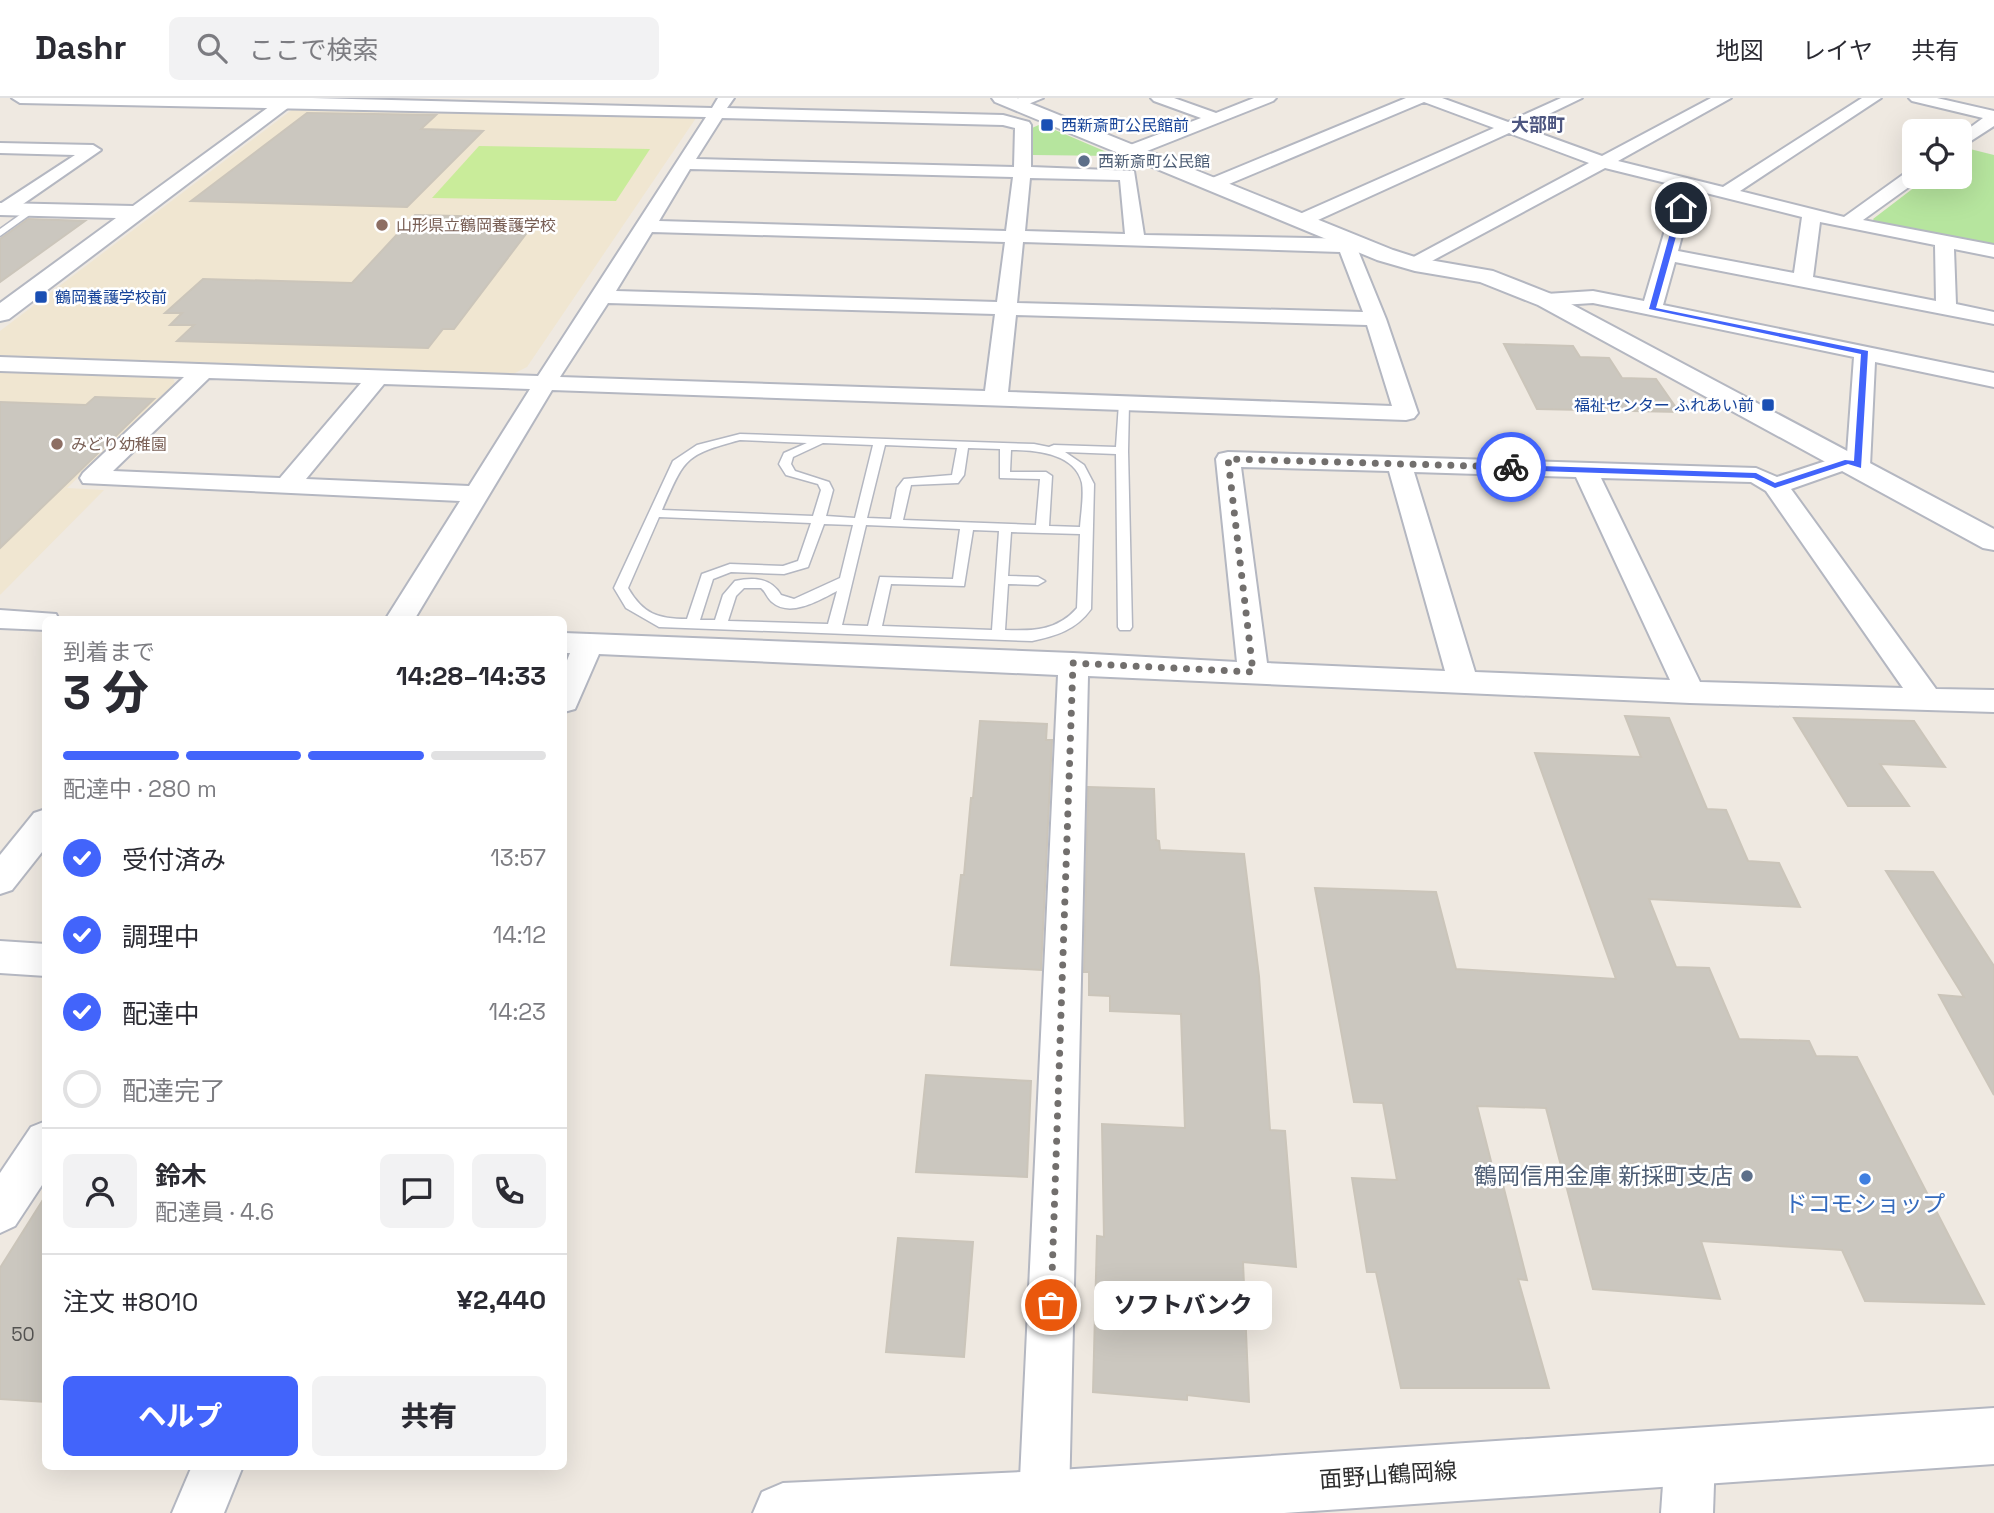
<!DOCTYPE html>
<html lang="ja">
<meta charset="utf-8">
<style>
body{margin:0;font-family:"Space Grotesk","Noto Sans JP",sans-serif;background:#f2f2f3;color:#2b2b33;height:100vh;display:flex;flex-direction:column;font-size:26px;white-space:nowrap}
*{box-sizing:border-box;margin:0}
p{font-size:23px;color:#7c7c81}
.icon{flex:none;width:38px;height:38px;fill:none;stroke:currentColor;stroke-width:2;stroke-linecap:round;stroke-linejoin:round}
.map{position:relative;flex:1;overflow:hidden}
.side{position:absolute;left:42px;top:518px;width:525px;height:854px;display:flex;flex-direction:column;background:#fff;border-radius:10px;box-shadow:0 7px 28px #0002}
.side>*{flex:none}
.tools{position:absolute;left:1902px;top:21px;display:grid;gap:14px}
.tools a{display:grid;place-items:center;width:70px;height:70px;border-radius:10px;background:#fff;box-shadow:0 7px 28px #0002;font-size:35px}
.pin{position:absolute;display:grid;place-items:center;width:60px;height:60px;color:#fff;margin:-30px;border:4px solid #fff;border-radius:50%;box-shadow:0 2px 7px #0007}
.courier{position:absolute;display:grid;place-items:center;width:70px;height:70px;margin:-35px;border:5px solid #4264fb;border-radius:50%;background:#fff;color:#222;box-shadow:0 2px 9px #0007}
.bubble{position:absolute;height:49px;border-radius:10px;background:#fff;box-shadow:0 7px 28px #0002;font-size:23px;font-weight:800;line-height:49px;text-align:center}
.summary em{font-style:normal;font-weight:800}
.summary div{display:flex;flex-direction:column-reverse}
.summary{display:flex;align-items:center;justify-content:space-between;height:119px;padding:0 21px}
h1{font-size:46px;font-weight:800;line-height:52px}
.bar{display:grid;grid-template-columns:repeat(4,1fr);gap:10px 7px;align-content:center;height:84px;padding:0 21px}
.bar i{height:9px;border-radius:5px;background:#e1e1e2}
.bar .current{background:#4264fb}
.bar p{grid-column:span 4}
.line{display:flex;align-items:center;gap:18px;padding:0 21px;border-top:2px solid #e1e1e2}
.line div{flex:1}
.round{display:grid;place-items:center;flex:none;width:74px;height:74px;border-radius:10px;background:#f2f2f3}
ol{padding:0 21px;list-style:none}
li{display:flex;align-items:center;gap:21px;height:77px}
li p{margin-inline-start:auto}
li .icon{padding:7px;border-radius:50%;background:#4264fb;color:#fff;stroke-width:4}
li:last-child{color:#7c7c81}
li i{width:38px;height:38px;border:4px solid #e1e1e2;border-radius:50%}
.primary-button{display:flex;gap:14px;margin-top:auto;padding:14px 21px}
.primary-button a{flex:1;height:80px;border-radius:10px;background:#4264fb;color:#fff;font-size:28px;font-weight:800;line-height:80px;text-align:center}
.primary-button a+a{background:#f2f2f3;color:#2b2b33}
header{display:flex;align-items:center;gap:42px;box-sizing:border-box;height:98px;padding:0 35px;background:#fff;border-bottom:2px solid #e1e1e2}
header strong{font-size:33px}
nav{display:flex;gap:38px;margin-inline-start:auto;font-size:24px}
.search{width:490px;height:63px;background:#f2f2f3;display:flex;align-items:center;gap:18px;box-sizing:border-box;padding:0 24px;border-radius:10px;color:#7c7c81;font-size:26px}
.map>svg:first-child{display:block}
.education{fill:#f0e6d1}
.green{fill:#b6e59e}
.pitch{fill:#c9ec9a}
.building{fill:#cbc7bf;stroke:#cbc5ba;stroke-width:2}
.lines{fill:none;stroke-linecap:round;stroke-linejoin:round}
.lane-casing{stroke:#b4b7c1;stroke-width:3}
.street-casing{stroke:#b4b7c1;stroke-width:4}
.secondary-casing{stroke:#b4b7c1;stroke-width:4}
.lane{fill:#fff;fill-rule:evenodd}
.street{fill:#fff;fill-rule:evenodd}
.secondary{fill:#fff;fill-rule:evenodd}
.route{fill:#4264fb}
.done{stroke:#726f6d;stroke-width:7;stroke-dasharray:0 12.6}
.transit-dot{fill:#1a4fb4;stroke:#fff;stroke-width:2.5}
.service-dot{fill:#5c6f8a;stroke:#fff;stroke-width:2.5}
.education-dot{fill:#8d6e63;stroke:#fff;stroke-width:2.5}
.shop-dot{fill:#3f7fe0;stroke:#fff;stroke-width:2.5}
.labels{text-anchor:middle;stroke-width:5;stroke-linejoin:round;paint-order:stroke}
.far-transit-label{font-size:16px;fill:#164399;stroke:#fff;text-anchor:start}
.far-service-label{font-size:16px;fill:#4e5e75;stroke:#fff;text-anchor:start}
.far-education-label{font-size:16px;fill:#785e54;stroke:#fff;text-anchor:start}
.far-neighbourhood-label{font-size:18px;font-weight:bold;fill:#4d5680;stroke:#fff}
.near-number-label{font-size:19px;fill:#555452}
.near-service-label{font-size:23px;fill:#4e5e75;stroke:#fff;text-anchor:end}
.near-shop-label{font-size:23px;fill:#366cbe;stroke:#fff}
.near-street-label{font-size:23px;fill:#2e2e2e;stroke:#fff}
</style>
<header>
<strong>Dashr</strong>
<div class="search"><svg class="icon" aria-label="search" viewBox="0 0 24 24"><circle cx="10" cy="10" r="6"/><path d="M15 15l6 6"/></svg>ここで検索</div>
<nav><a>地図</a><a>レイヤ</a><a>共有</a></nav>
</header>
<div class="map">
<svg width="1994" height="1415" viewBox="0 0 1994 1415">
<rect width="100%" height="100%" fill="#efe9e1"/>
<!-- education -->
<g class="education">
<path d="M307 7 696 20 527 269 513 276 0 259V233L293 11Z"/>
<path d="M0 274 173 279 175 286 67 390 104 392 0 497Z"/>
</g>
<!-- green -->
<g class="green">
<path d="M1041 26 1116 58 1033 57 1032 30Z"/>
<path d="M1966 50 1994 57V146L1875 124 1873 121 1928 79H1960V54Z"/>
</g>
<!-- pitch -->
<path class="pitch" d="M479 48 650 51 616 103 432 100Z"/>
<!-- building -->
<g class="building">
<path d="M307 15 436 17 421 31 483 33 407 109 191 103Z"/>
<path d="M415 117 538 120 454 231H443L428 250 177 243 194 227H170L182 215H165L203 181 352 185Z"/>
<path d="M28 121 85 123 0 184V141Z"/>
<path d="M1504 246 1573 248 1580 259 1609 260 1622 280 1656 281 1679 314 1537 311Z"/>
<path d="M95 299 154 301 0 450V304L86 307Z"/>
<path d="M1625 618 1669 620 1707 711 1726 712 1748 763 1779 765 1800 809 1649 801 1676 869 1709 870 1739 941 1809 943 1816 958 1857 959 1984 1206 1865 1203 1842 1152 1701 1143 1720 1201 1593 1191 1546 1010 1477 1008 1497 1087H1503L1527 1182 1518 1181 1549 1290H1401L1376 1174H1367L1352 1080 1397 1082 1383 1005 1354 1004 1315 790 1436 794 1456 871 1616 881 1535 655 1641 659Z"/>
<path d="M1794 620 1914 623 1945 669 1880 666 1909 708H1848Z"/>
<path d="M980 623 1047 626 1046 642H1052L1041 872 951 867 961 777H964L971 700H973Z"/>
<path d="M1088 689 1154 691 1156 742 1159 743 1160 752 1244 756 1259 878 1270 1032 1285 1033 1296 1169 1243 1164 1249 1304 1187 1297V1302L1093 1294 1097 1138 1104 1139 1102 1026 1185 1030 1181 916 1110 913V898L1089 897V874H1084Z"/>
<path d="M1886 773 1933 774 1994 868V997L1939 897 1964 899Z"/>
<path d="M926 977 1031 983 1027 1079 916 1074Z"/>
<path d="M46 1097V1304L0 1301V1170Z"/>
<path d="M898 1140 973 1144 964 1259 886 1254Z"/>
</g>
<g class="lines">
<!-- lane casing -->
<g class="lane-casing">
<g id="lane">
<path d="M31 109 38 111 0 138V131Z"/>
<path d="M1124 302 1129 305 1128 353 1132 529 1130 532H1120L1118 529 1116 356 1065 354 1084 367 1094 386 1091 511C1076 532 1056 538 1032 543L659 529 626 510 614 490 673 363 697 347 740 336 1034 346 1049 349 1054 347 1116 349 1119 305ZM740 342 807 345 784 355 779 366 786 377 818 386 821 392 813 418 662 412C685 360 684 357 740 342ZM823 345 873 347 855 420 826 418 833 392 829 384 795 373 791 366 793 359ZM885 347 957 350 952 377 904 381 897 390 891 421 867 420ZM968 350 1000 351V380L1040 381 1036 427 903 422 911 387 958 385 964 377ZM1011 352C1035 352 1075 355 1082 385 1084 398 1081 415 1080 429L1049 428 1052 378 1046 374H1010ZM659 419 811 425 798 463 783 468 730 466 702 476 687 521C658 521 643 516 628 490ZM824 426 853 427 840 480 794 501 781 497C771 480 754 479 735 483L723 497 715 522H700L713 481 731 474 784 476 808 469ZM866 427 960 431 953 481 880 479 868 528 842 527ZM973 432 999 433 992 532 882 528 891 486 964 488ZM1011 434 1080 436 1077 510C1057 533 1033 533 1005 532L1008 486 1038 487 1045 483 1038 479 1008 478ZM744 490H761C766 494 767 500 772 504 790 520 820 502 837 493L828 526 728 523 736 498Z"/>
</g>
</g>
<!-- street casing -->
<g class="street-casing">
<g id="street">
<path d="M12 0H312L712 10 718 0H734L727 10 1003 17 1029 24 1031 27V69L1134 73 1144 137 1360 141 1363 145 1357 150 1386 221 1418 315 1414 320 1406 322 552 292 414 522H385L460 403 83 385 80 380 83 375 184 279 0 273V259L538 278 706 19 20 5ZM722 20 1003 27 1015 30 1014 69 696 61ZM690 71 1013 79 1006 133 659 123ZM1030 80 1120 82 1125 136 1025 133ZM652 134 1005 144 997 204 616 193ZM1023 144 1340 154 1363 214 1017 205ZM608 205 995 216 985 293 560 279ZM1016 217 1367 227 1392 308 1008 294ZM209 280 361 285 280 380 113 373ZM384 286 530 291 469 388 306 381Z"/>
<path d="M1019 0H1043L1021 9H1011L1008 6Z"/>
<path d="M1151 0H1174L1216 15 1254 0H1276L1273 3 1137 57H1125L1123 53 1125 49 1201 20 1154 3Z"/>
<path d="M1406 0H1442L1508 24 1561 0H1582L1522 29 1602 58 1711 0H1731L1618 63 1723 89 1862 0H1881L1740 93 1844 119 1908 73 1914 72V79H1921L1920 81 1863 122 1994 147V159L1954 151 1956 206 1994 214V226L1675 164 1663 207 1994 275V289L1875 264 1870 368 1867 373 1858 375 1848 371 1791 391 1936 591 1994 592V614L1690 605 1088 578 1069 1402 1064 1415H1024L1019 1402 1058 577 599 556 575 611 564 614V570L570 555H564V535L1073 555 1237 564 1216 361 1219 356 1228 354 1756 370 1777 379 1847 356 1854 259 1593 205 1546 208 1539 206 1536 202 1539 198 1546 196 1593 193 1644 203 1678 88 1605 70 1415 172 1405 166 1408 162 1589 65 1509 35 1307 127H1293L1291 123 1293 119 1494 30 1424 4 1217 91 1211 92 1202 87 1205 83ZM1694 92 1802 119 1794 175 1678 153ZM1820 124 1935 147 1936 203 1813 179ZM1241 369 1389 373 1445 573 1267 565ZM1414 374 1576 379 1670 582 1475 574ZM1601 380 1751 384 1766 393 1903 590 1700 584Z"/>
<path d="M1909 0H1937L1994 13V28L1960 50V37L1983 20 1912 3Z"/>
<path d="M0 45 93 47 101 52 10 115H0V106L75 57 0 55Z"/>
<path d="M0 512 56 516 59 522H46V532L0 530Z"/>
<path d="M46 711V749L12 792 0 796V757L34 715Z"/>
<path d="M0 843 46 846V878L0 875Z"/>
<path d="M46 1023V1081L15 1128 0 1135V1075L31 1029Z"/>
<path d="M1690 1333 1708 1340 1715 1358 1713 1415H1661L1665 1358 1672 1340Z"/>
<path d="M192 1368H243L224 1415H172Z"/>
</g>
</g>
<!-- secondary casing -->
<g class="secondary-casing">
<g id="secondary">
<path d="M281 0H301L9 221 0 223V205L116 120 0 117V105L133 108Z"/>
<path d="M992 0H1017L1393 152 1418 160 1493 173 1554 197 1994 431V452L1983 450 1538 207 1480 184 1415 173 1377 162 995 4Z"/>
<path d="M1994 1310V1366L1284 1415H753L762 1394 783 1385 1044 1373Z"/>
</g>
</g>
<!-- lane -->
<use href="#lane" class="lane"/>
<!-- street -->
<use href="#street" class="street"/>
<!-- secondary -->
<use href="#secondary" class="secondary"/>
</g>
<!-- route -->
<path class="route" d="M1681 108 1684 110 1656 210 1868 253 1861 370 1848 366 1775 390 1754 380 1511 372 1507 369 1511 367 1756 375 1775 385 1845 362 1854 363 1861 256 1649 211 1677 110Z"/>
<g class="lines">
<!-- done -->
<path class="done" d="M1051 1207 1073 565 1253 574 1228 361 1511 369"/>
</g>
<!-- markers -->
<g class="transit-dot">
<rect x="1040" y="20" width="14" height="14" rx="3.5"/>
<rect x="34" y="192" width="14" height="14" rx="3.5"/>
<rect x="1761" y="300" width="14" height="14" rx="3.5"/>
</g>
<g class="service-dot">
<circle cx="1084" cy="63" r="7"/>
<circle cx="1747" cy="1078" r="7"/>
</g>
<g class="education-dot">
<circle cx="382" cy="127" r="7"/>
<circle cx="57" cy="346" r="7"/>
</g>
<circle class="shop-dot" cx="1865" cy="1081" r="7"/>
<g class="labels">
<!-- far-transit labels -->
<g class="far-transit-label">
<text x="1061" y="33">西新斎町公民館前</text>
<text x="55" y="205">鶴岡養護学校前</text>
<text x="1754" y="313" text-anchor="end">福祉センター ふれあい前</text>
</g>
<!-- far-service labels -->
<g class="far-service-label">
<text x="1098" y="69">西新斎町公民館</text>
</g>
<!-- far-education labels -->
<g class="far-education-label">
<text x="396" y="133">山形県立鶴岡養護学校</text>
<text x="71" y="352">みどり幼稚園</text>
</g>
<!-- far-neighbourhood labels -->
<g class="far-neighbourhood-label">
<text x="1538" y="33">大部町</text>
</g>
<!-- near-number labels -->
<g class="near-number-label">
<text x="23" y="1243">50</text>
</g>
<!-- near-service labels -->
<g class="near-service-label">
<text x="1733" y="1086">鶴岡信用金庫 新採町支店</text>
</g>
<!-- near-shop labels -->
<g class="near-shop-label">
<text x="1865" y="1114">ドコモショップ</text>
</g>
<!-- near-street labels -->
<g class="near-street-label">
<text transform="translate(1388 1377) rotate(-4)" y="8">面野山鶴岡線</text>
</g>
</g>
</svg>
<div class="tools">
<a><svg class="icon" aria-label="locate" viewBox="0 0 24 24"><circle cx="12" cy="12" r="6"/><path d="M12 2v4M12 18v4M2 12h4M18 12h4"/></svg></a>
</div>
<div class="pin" style="left:1051px;top:1207px;background:#ea580c"><svg class="icon" aria-label="bag" viewBox="0 0 24 24"><path d="M5 8h14l-1 12H6zM9 8a3 3 0 0 1 6 0"/></svg></div>
<div class="pin" style="left:1681px;top:110px;background:#1f2937"><svg class="icon" aria-label="home" viewBox="0 0 24 24"><path d="M3 11l9-7 9 7M6 9v11h12V9"/></svg></div>
<div class="courier" style="left:1511px;top:369px"><svg class="icon" aria-label="bike" viewBox="0 0 24 24"><circle cx="6" cy="16" r="4"/><circle cx="18" cy="16" r="4"/><path d="M6 16l4-8h5l3 8M10 8l3 8H6M13 5h3"/></svg></div>
<div class="bubble" style="left:1094px;top:1183px;width:178px">ソフトバンク</div>
<section class="side">
<div class="summary"><div><h1>3 分</h1><p>到着まで</p></div><em>14:28–14:33</em></div>
<div class="bar"><i class="current"></i><i class="current"></i><i class="current"></i><i></i><p>配達中 · 280 m</p></div>
<ol>
<li><svg class="icon" aria-label="check" viewBox="0 0 24 24"><path d="M5 12l5 5 9-10"/></svg>受付済み<p>13:57</p></li>
<li><svg class="icon" aria-label="check" viewBox="0 0 24 24"><path d="M5 12l5 5 9-10"/></svg>調理中<p>14:12</p></li>
<li><svg class="icon" aria-label="check" viewBox="0 0 24 24"><path d="M5 12l5 5 9-10"/></svg>配達中<p>14:23</p></li>
<li><i></i>配達完了</li>
</ol>
<div class="line" style="height:126px"><a class="round"><svg class="icon" aria-label="person" viewBox="0 0 24 24"><circle cx="12" cy="8" r="4"/><path d="M4 21q1-7 8-7t8 7"/></svg></a><div><b>鈴木</b><p>配達員 · 4.6</p></div><a class="round"><svg class="icon" aria-label="chat" viewBox="0 0 24 24"><path d="M4 5h16v11H9l-5 4z"/></svg></a><a class="round"><svg class="icon" aria-label="phone" viewBox="0 0 24 24"><path d="M5 4h4l2 5-3 2q2 4 5 5l2-3 5 2v4C11 20 4 13 5 4z"/></svg></a></div>
<div class="line" style="height:91px"><div>注文 #8010</div><b>¥2,440</b></div>
<div class="primary-button"><a>ヘルプ</a><a>共有</a></div>
</section>
</div>
